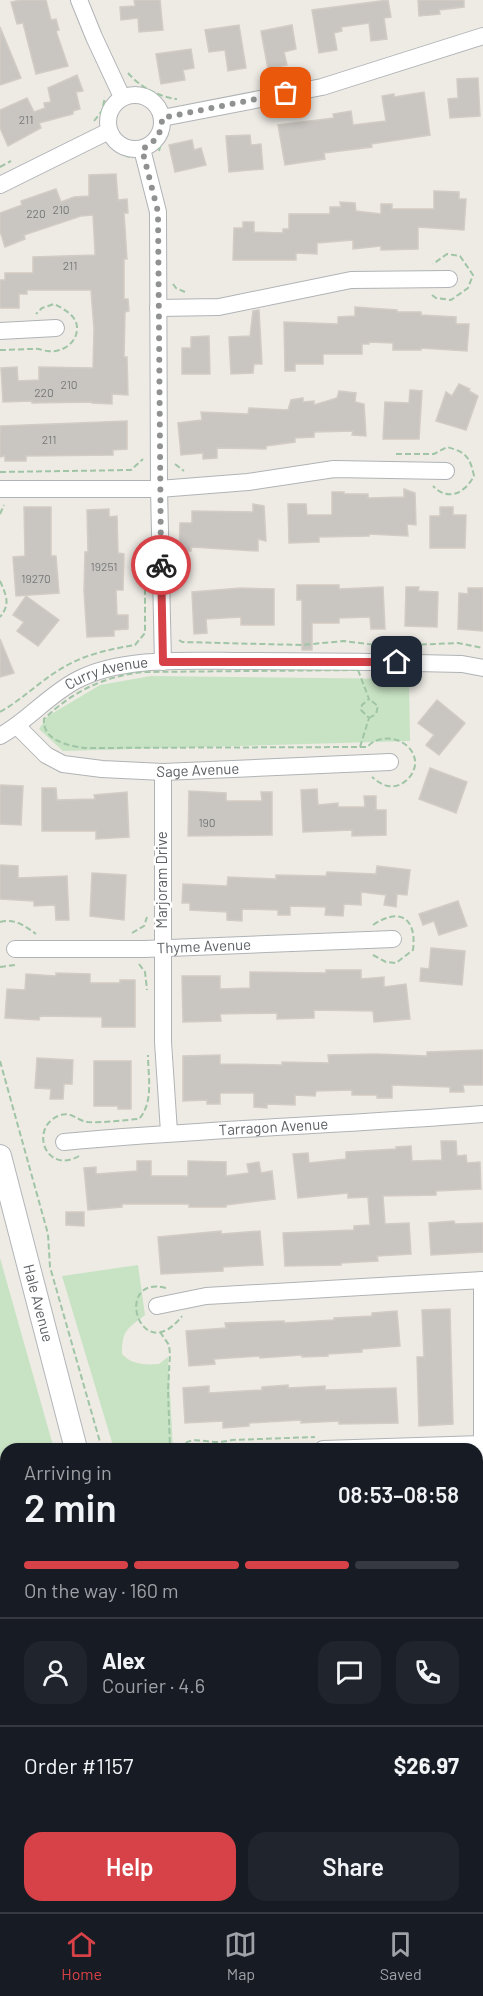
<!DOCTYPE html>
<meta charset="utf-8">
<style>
body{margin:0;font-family:Barlow,sans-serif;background:#20242c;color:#f1f3f6;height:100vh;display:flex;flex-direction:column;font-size:22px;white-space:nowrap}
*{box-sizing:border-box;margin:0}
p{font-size:20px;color:#9ea1a6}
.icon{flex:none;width:33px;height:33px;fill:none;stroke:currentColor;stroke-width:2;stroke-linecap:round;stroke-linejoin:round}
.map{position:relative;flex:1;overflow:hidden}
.sheet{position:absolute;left:0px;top:1443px;width:483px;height:470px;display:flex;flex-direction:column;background:#171b24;border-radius:18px 18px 0 0;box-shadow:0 2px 4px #0004}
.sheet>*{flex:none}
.pin{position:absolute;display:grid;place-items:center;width:51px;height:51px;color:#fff;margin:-26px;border-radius:12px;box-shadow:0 3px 9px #0006}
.courier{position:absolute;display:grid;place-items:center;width:60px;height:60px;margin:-30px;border:4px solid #d74248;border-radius:50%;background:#fff;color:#222;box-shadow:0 2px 8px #0007}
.overview em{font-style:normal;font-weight:600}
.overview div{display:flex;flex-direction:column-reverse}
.overview{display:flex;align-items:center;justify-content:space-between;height:102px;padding:0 24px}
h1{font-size:39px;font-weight:600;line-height:45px}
.bar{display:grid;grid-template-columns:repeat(4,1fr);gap:9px 6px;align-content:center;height:72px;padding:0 24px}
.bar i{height:8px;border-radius:4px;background:#363941}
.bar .on{background:#d74248}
.bar p{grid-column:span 4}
.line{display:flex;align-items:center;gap:15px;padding:0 24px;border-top:2px solid #363941}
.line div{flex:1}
.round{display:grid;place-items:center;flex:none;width:63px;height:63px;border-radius:18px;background:#20242c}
.primary-button{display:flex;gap:12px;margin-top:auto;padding:12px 24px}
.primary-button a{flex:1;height:69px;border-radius:18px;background:#d74248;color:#fff;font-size:24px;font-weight:600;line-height:69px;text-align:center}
.primary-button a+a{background:#20242c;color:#f1f3f6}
.menu{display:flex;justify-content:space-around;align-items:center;height:84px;border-top:2px solid #363941;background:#171b24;font-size:16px;color:#9ea1a6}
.menu a{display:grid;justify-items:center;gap:3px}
.menu .on{color:#d74248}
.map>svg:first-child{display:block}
.green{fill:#c8e3c4}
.building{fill:#c9c6c2;stroke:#d2ccc4;stroke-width:1.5}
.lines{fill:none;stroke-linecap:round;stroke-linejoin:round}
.minor-casing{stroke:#b0b3b6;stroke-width:18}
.secondary-casing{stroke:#b2b5b9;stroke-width:24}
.path{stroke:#a0c5a6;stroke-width:2;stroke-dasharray:6 3;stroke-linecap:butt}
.minor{stroke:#fff;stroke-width:16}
.secondary{stroke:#fff;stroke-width:22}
.done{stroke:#909191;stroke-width:6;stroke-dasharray:0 10.8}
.route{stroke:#d74248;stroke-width:8}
.labels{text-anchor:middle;stroke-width:5;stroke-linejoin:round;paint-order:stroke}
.number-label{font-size:12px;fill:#787a7c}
.street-label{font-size:15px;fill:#5d6164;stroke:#fff}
</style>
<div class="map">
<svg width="483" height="1912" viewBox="0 0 483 1912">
<rect width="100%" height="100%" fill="#eeebe5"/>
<!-- green -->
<g class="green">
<path d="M151 676 409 679 410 741 63 751 39 729 48 716 100 685Z"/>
<path d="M0 1258 54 1449H6V1906H184L186 1912H0Z"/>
<path d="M138 1265 145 1315C127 1329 122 1330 122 1354 132 1365 145 1365 159 1364L168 1357 173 1449H114L62 1276Z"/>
<rect x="477" y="1686" width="6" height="106"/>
<path d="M257 1907H316L318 1912H259Z"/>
</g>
<!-- building -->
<g class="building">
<path d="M21 0H46L51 20 56 19 59 30 56 31 68 66 36 74 23 23 17 24 11 2Z"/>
<path d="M134 0H160L163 30 139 32 138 18 121 20 120 7 135 6Z"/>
<path d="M388 0 391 17 384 18 387 39 371 41 369 23 341 27 342 31 334 33 337 50 319 53 312 10Z"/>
<path d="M418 0H464V7L439 10 440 14 419 16Z"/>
<path d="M239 25 246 68 228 71 225 50 209 52 205 30Z"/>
<path d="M292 25 296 49 284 52 287 65 268 69 261 31Z"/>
<path d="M0 27 21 78 0 85Z"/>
<path d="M191 49 194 68 183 70 185 80 161 84 156 54Z"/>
<path d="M77 75 83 91 76 92 80 109 73 111V114L39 123 41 128 8 146 0 128V110L27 98 34 112 45 108 44 103 51 102 48 88Z"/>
<path d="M478 78 480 116 450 118 448 99 458 98 457 79Z"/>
<path d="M424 92 430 135 371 144 372 147 324 153 325 159 285 165 278 125 334 118 333 114 351 111 353 125 386 121 382 96 394 94V97Z"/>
<path d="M250 135 251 145 261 144 263 169 229 172 226 136Z"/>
<path d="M192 140 194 150 201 148 206 165 175 172 169 145Z"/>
<path d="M116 174 118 200 127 199 128 213H124L127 259H124V299H128L129 311 125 312 124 357H127L128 395 112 394V404L92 403V402L32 403V401L3 402 1 368 17 367 18 381 39 380V367L93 368 94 329 91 290H27V294H19V308H0V280H5V273H33V257L95 255V251L93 215 81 216 24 235 25 239 5 247 0 231V213L22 205 21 201 56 189 61 202 74 197 89 196V175Z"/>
<path d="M434 191 459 192V199H466L464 230 418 227V249L381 250V246L353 249V240L317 243V254L296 253V260H233L234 228H243V222H254V232L283 233V229H289V214H330V207H341L340 202 355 203 356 211 381 214V204H392V209H434Z"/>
<path d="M355 307 397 310V312H421V315L456 317V324H469L467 351 421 348V350H393V343L369 342V344H362V354H323V364H295V371H285L284 322 338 324V317L355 316Z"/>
<path d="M259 310 262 364H254L253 373 231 374 229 337 250 336 253 311Z"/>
<path d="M209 336 210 374H182V348H191V337Z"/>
<path d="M459 384 470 389 469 391 478 396 466 430 436 421 446 392 452 396Z"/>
<path d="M410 390 422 391 419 439H383L385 402 409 403Z"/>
<path d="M339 391 356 393 355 402 364 404 366 436 352 435 353 431 314 432V437L295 438V442L266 446V449L217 448V458L203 459V453L181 455 178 423 202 420 201 412 248 414 249 408 288 410 291 400 303 398V402L314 401V405L337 398Z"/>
<path d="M127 421V449L113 450V455L26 456V461H5V456L0 457V426Z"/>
<path d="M404 489 415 493 416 525 407 524 408 536 369 534V536L319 537V542L289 543 288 504H306L307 515H332V492H344V494H368V498L404 497Z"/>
<path d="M253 504 264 506 266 541 258 539V551L191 547V551H179L180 523H192V511L253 512Z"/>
<path d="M24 507H51V556H56L59 593 16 596 13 557 25 556Z"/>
<path d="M440 507H453V515H466L465 548H430V516H440Z"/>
<path d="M109 509V517L117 516 118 553 124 554 123 590H116L117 615H128V629L114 630V636L87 637 84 591 85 552H88L87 510Z"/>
<path d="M297 585H339V589L383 587 385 629H371L370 617 339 618V623H312V650H302V600H297Z"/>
<path d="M406 587H419L418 591 438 592 437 627 405 626Z"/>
<path d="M241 588 274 589V625H241V617L206 619 207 633 194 634 192 592Z"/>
<path d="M468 588H483V631L458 629 459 593 468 594Z"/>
<path d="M26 596 59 620 38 646 17 631 24 622 13 615Z"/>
<path d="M0 639 14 673 0 677Z"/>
<path d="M437 700 465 723 439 755 426 745 434 735 418 723Z"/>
<path d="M430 768 467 782 456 813 419 799Z"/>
<path d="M0 785 23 786 21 825 0 824Z"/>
<path d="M42 788H56L57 800 95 799 94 795 127 792 129 837 96 839V831H42Z"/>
<path d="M317 789 318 805 338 803V807H365L364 796H376V810H386V835L352 836V830L303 832 301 790Z"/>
<path d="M189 791 226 793V801H262L261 792H272V835L188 836Z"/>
<path d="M0 865 18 866V878L67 876 69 920H56L55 905 34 906V901L0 899Z"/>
<path d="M377 866 410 870 407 895 397 894 396 907 384 905 386 895 361 892V905L344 904 343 916 325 915 326 907 290 906V915H278V910L242 909V921L227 920V912L190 910V903H182L183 884 227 886 228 877 276 879V875L326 876 327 872 376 874Z"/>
<path d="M92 873 126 875 124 920 90 916Z"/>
<path d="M458 901 467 926 439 935 434 921 423 925 419 914Z"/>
<path d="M431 948 465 951 462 985 420 981 421 968 429 969Z"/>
<path d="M326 970H361V979L384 977V987L406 984 410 1019 374 1022 373 1011 314 1010V1018L277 1019V1013L220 1014 221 1021 183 1022 182 976H220V989L250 988V972L326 973Z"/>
<path d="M56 973 90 974V983H120V980H135V1027H102V1017L40 1016 39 1020 5 1018 7 989 25 990 26 974 56 976Z"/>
<path d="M483 1050V1085H463L464 1092H450V1087L392 1085V1098H377V1095H352V1090L316 1091 315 1096 295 1095V1105L267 1104V1108L254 1107V1093H220V1104H207V1100L183 1101V1056L220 1055V1064L282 1065V1062L329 1063 328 1055 376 1054 427 1056V1052Z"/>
<path d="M37 1058 73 1060 72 1084H64L63 1099H50L51 1089 35 1088Z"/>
<path d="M94 1061H131V1109H118V1106H94Z"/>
<path d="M441 1141H456L457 1156 466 1155 467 1163 480 1162 481 1189 436 1191V1195L383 1196 385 1224 409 1223 411 1254 377 1256 378 1261 341 1263V1265L285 1266 283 1233 354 1230V1226L370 1225 368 1197 348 1198V1193L298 1198 293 1154 308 1153 309 1163 346 1159V1152L396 1149V1147L411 1146 412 1161 442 1160Z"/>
<path d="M137 1161H151V1176H188V1161L226 1162V1176L249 1173 247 1164 259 1162 261 1173 272 1171 275 1199 226 1205V1207H189V1204H122V1207L88 1210 84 1168 96 1167V1174L137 1171Z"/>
<path d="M66 1212H84V1226L66 1225Z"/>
<path d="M454 1221 455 1224 483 1223V1252L431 1255 429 1223Z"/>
<path d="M221 1231V1234L260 1231 263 1265 223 1267V1271L161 1274 158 1237Z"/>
<path d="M450 1309 453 1424 419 1426 417 1357H424L422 1310Z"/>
<path d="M397 1311 400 1346 362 1349V1352L328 1354V1356L302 1357V1355L260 1358V1356L214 1359 215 1364 189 1366 186 1331 226 1328 225 1323 284 1321V1323L334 1320V1318L372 1316V1313Z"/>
<path d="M288 1385V1388L325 1386V1390L396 1388 398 1423 339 1424V1421L301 1423V1420L249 1423V1426L223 1428V1421L185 1423 183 1388 209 1386V1393L262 1390V1387Z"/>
</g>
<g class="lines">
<!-- minor casing -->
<g class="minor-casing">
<g id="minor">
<path d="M79 0 94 37 122 97"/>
<circle cx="135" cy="122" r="27"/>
<path d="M162 118 322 87 483 36"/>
<path d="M142 149 158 212 159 489 163 662"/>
<path d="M0 185 109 131"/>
<path d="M158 308 219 307 351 280 449 279"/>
<path d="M0 331 56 328"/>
<path d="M0 489H159L248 482 334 469 446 471"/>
<path id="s1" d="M18 727 46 755 63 764 102 769 163 772 390 762"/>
<path id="s2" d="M0 736C28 721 48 695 77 680 122 656 192 661 243 661 316 661 389 662 462 664L483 668"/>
<path d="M163 772V1042L169 1132"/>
<path id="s3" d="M15 949H144L393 939"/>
<path id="s4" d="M64 1142C204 1129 343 1125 483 1114"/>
<path d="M482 1280V1607"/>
<path d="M157 1306 206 1296 483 1280"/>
<path d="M323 1449 482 1444"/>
<path d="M477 1868H483"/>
<path d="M330 1906 331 1912"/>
</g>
</g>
<!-- secondary casing -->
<g class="secondary-casing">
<g id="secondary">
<path id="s5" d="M0 1156 76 1449"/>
<path d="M212 1906 213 1912"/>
</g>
</g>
<!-- path -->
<g class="path">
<path d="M128 73C140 87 159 97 177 99"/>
<path d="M94 121 102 111 105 97"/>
<path d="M111 146 129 157"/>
<path d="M159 151 162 139 168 132"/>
<path d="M0 167 11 161"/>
<path d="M173 284 176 288 185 292"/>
<path d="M432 295 436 298 451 300 468 288 473 275 460 256 447 254 433 264"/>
<path d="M0 350C11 350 23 349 34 349 39 348 43 351 48 351 63 353 78 342 77 327 76 315 64 309 54 304L42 308 36 314"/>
<path d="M396 454H434L447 447C466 452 470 457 474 476 465 493 448 502 433 486"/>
<path d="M175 464 184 471"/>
<path d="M0 472 131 470 143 459"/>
<path d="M0 514 4 505"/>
<path d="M0 581C6 595 11 604 0 617"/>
<path d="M179 640 182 642 302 645 344 641 384 646 458 643 483 648"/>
<path d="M358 670 369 699 362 705 361 710 369 718 360 747 85 748C68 746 42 740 44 719 73 691 105 676 144 672Z"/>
<path d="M0 712C23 699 41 680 64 667 86 654 111 649 135 645L145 633V586"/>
<path d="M369 718 376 714 378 706 369 699"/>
<path d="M360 747H367C370 744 374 741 378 740 393 735 412 743 415 760 417 774 402 789 388 786 382 785 377 781 372 777"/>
<path d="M0 922C15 918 25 926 36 934"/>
<path d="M132 933 144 926 147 917"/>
<path d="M373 955 386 962 396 963 413 950C417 918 400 907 373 925"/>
<path d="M139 964 145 972 147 990"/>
<path d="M0 967 15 965"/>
<path d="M0 1061 48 1234 50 1267 102 1449"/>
<path d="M79 1156C46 1175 29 1129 58 1116 71 1110 77 1121 88 1122 103 1123 124 1120 139 1119 154 1102 148 1076 148 1055"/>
<path d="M166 1288C112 1274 140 1370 182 1316"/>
<path d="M160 1332 169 1345 170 1354 168 1390 170 1449"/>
<path d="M179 1449C190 1435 201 1442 217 1442 222 1442 227 1441 232 1440L315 1437"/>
<path d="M0 1525 6 1527"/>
</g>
<!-- minor -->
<use href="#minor" class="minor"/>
<!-- secondary -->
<use href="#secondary" class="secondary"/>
</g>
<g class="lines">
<!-- done -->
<path class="done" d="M161 565 158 212 142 149C156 142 162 133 162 118L286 93"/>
<!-- route -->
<path class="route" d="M161 565 163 662H397"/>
</g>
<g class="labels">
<!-- number labels -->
<g class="number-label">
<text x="26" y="124">211</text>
<text x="61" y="214">210</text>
<text x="36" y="218">220</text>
<text x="70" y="270">211</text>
<text x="69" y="389">210</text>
<text x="44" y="397">220</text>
<text x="49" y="444">211</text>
<text x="104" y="571">19251</text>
<text x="36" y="583">19270</text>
<text x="207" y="827">190</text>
</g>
<!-- street labels -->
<g class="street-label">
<text dy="5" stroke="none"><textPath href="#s2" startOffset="126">Curry Avenue</textPath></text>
<text dy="5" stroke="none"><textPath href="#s1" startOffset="194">Sage Avenue</textPath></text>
<text transform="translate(162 880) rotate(-90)" y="5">Marjoram Drive</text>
<text dy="5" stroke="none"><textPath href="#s3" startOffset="189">Thyme Avenue</textPath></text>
<text dy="5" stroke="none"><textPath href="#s4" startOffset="210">Tarragon Avenue</textPath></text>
<text dy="5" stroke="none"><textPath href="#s5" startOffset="152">Hale Avenue</textPath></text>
</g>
</g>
</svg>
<div class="pin" style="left:286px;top:93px;background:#ea580c"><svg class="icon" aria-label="bag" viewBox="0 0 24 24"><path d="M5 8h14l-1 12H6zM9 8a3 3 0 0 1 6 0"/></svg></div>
<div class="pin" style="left:397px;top:662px;background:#1f2937"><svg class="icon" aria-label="home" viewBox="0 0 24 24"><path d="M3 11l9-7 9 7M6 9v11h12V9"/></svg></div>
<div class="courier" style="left:161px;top:565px"><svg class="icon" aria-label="bike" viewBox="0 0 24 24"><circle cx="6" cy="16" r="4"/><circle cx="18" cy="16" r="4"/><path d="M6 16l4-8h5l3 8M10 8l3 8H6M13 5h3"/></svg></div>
<section class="sheet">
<div class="overview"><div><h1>2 min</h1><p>Arriving in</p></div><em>08:53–08:58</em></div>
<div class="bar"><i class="on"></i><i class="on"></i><i class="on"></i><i></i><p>On the way · 160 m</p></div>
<div class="line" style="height:108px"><a class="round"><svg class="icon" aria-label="person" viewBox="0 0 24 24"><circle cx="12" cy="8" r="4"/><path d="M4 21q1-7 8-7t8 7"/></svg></a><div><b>Alex</b><p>Courier · 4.6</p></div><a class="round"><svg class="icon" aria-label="chat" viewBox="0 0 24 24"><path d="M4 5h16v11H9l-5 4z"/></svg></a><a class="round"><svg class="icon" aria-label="phone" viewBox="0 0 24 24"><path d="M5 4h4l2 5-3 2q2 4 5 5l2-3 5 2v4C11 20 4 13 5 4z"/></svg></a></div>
<div class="line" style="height:78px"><div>Order #1157</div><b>$26.97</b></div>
<div class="primary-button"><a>Help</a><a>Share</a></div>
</section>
</div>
<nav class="menu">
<a class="on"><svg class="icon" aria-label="home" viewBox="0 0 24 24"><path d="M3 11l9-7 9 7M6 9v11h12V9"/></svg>Home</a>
<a><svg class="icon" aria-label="map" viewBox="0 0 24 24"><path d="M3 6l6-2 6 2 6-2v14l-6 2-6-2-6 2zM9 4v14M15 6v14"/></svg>Map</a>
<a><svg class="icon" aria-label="saved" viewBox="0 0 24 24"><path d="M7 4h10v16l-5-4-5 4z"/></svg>Saved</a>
</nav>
